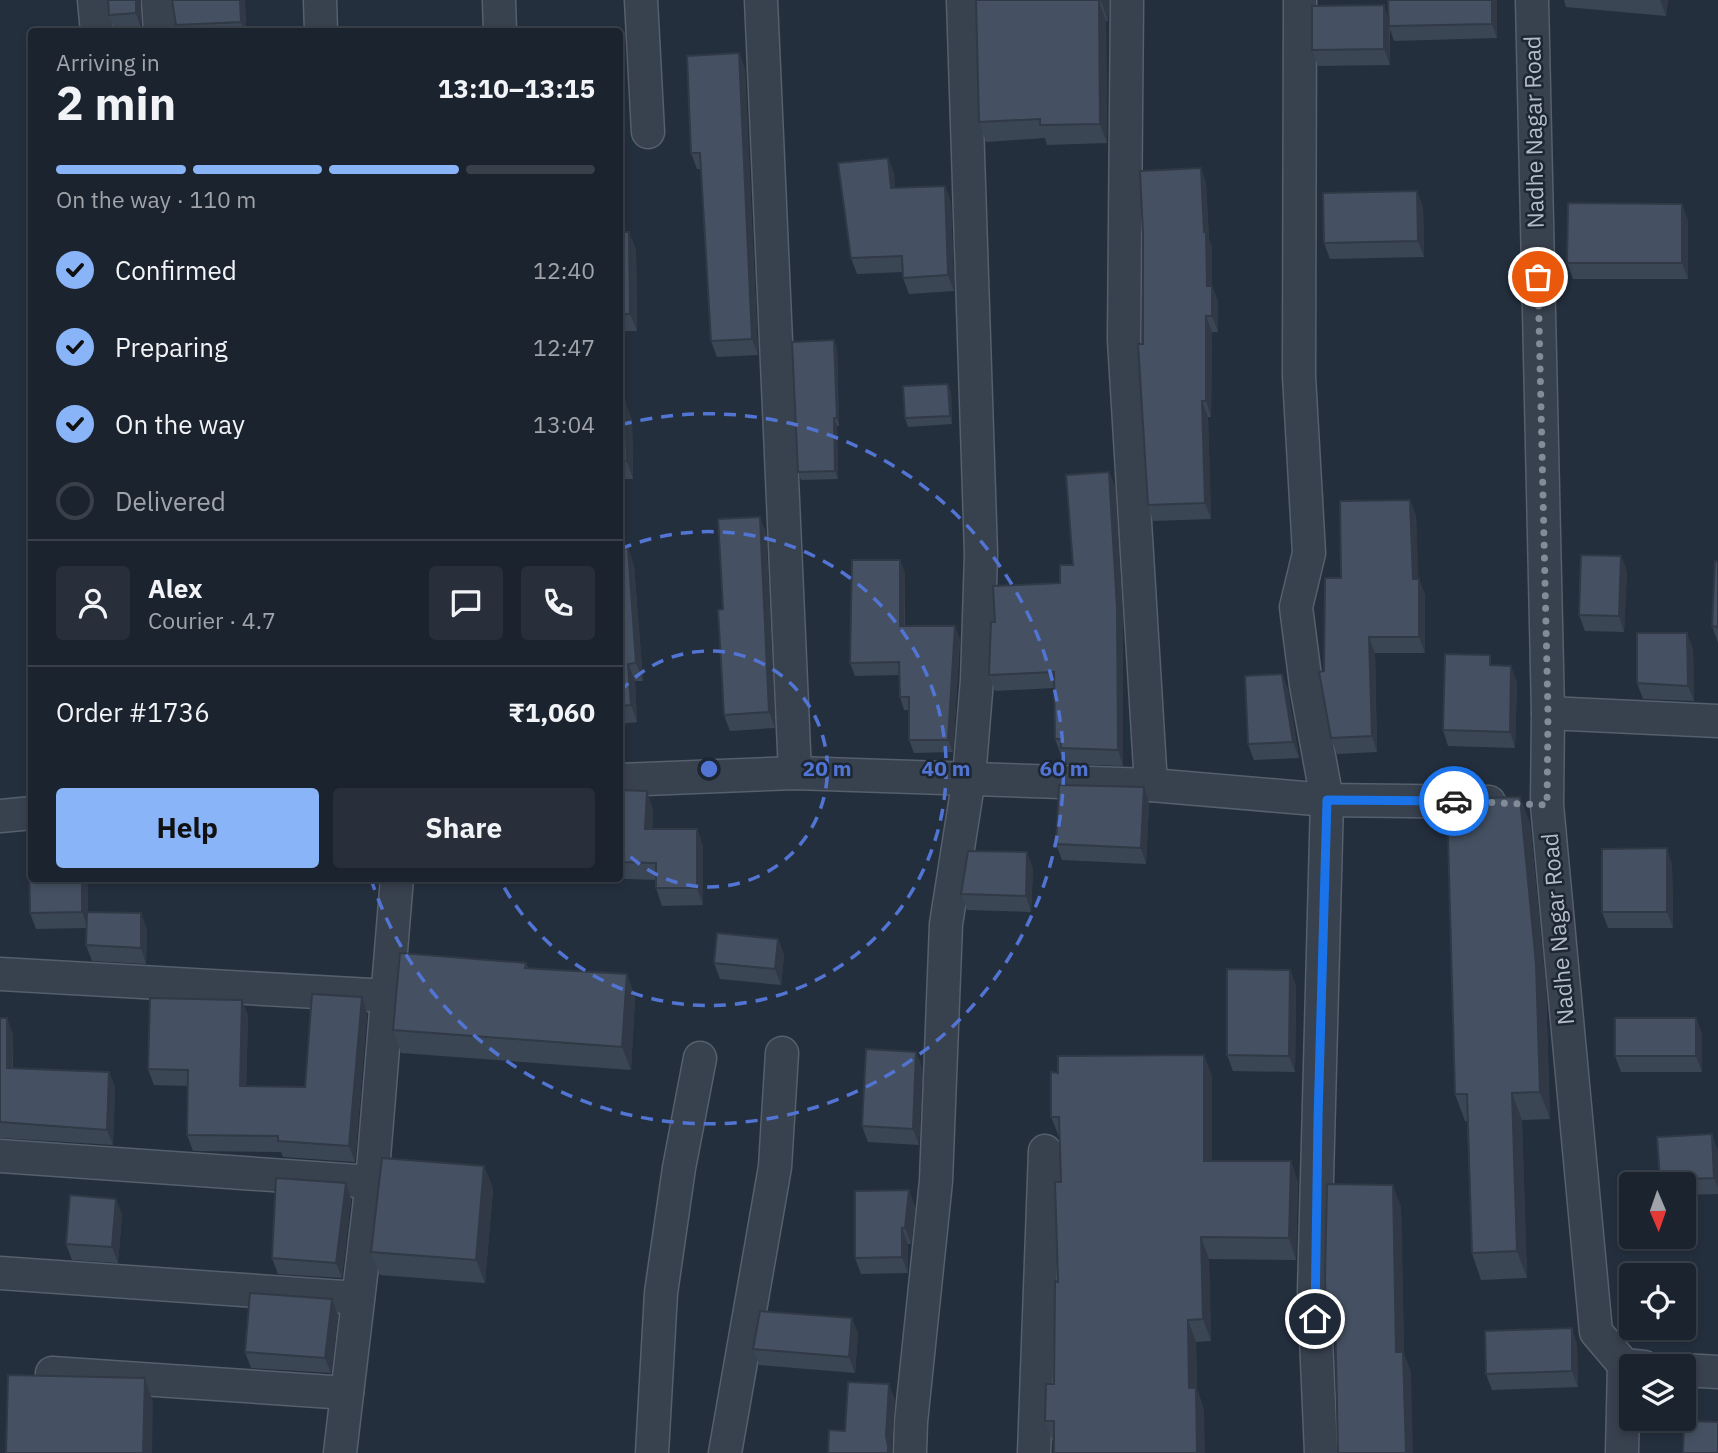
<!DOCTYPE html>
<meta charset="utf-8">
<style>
body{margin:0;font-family:"IBM Plex Sans",sans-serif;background:#282f3a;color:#f1f3f6;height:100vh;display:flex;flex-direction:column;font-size:26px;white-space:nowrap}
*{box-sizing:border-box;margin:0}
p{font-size:23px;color:#a0a4aa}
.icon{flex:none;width:38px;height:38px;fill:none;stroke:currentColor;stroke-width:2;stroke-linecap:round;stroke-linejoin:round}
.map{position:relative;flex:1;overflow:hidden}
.sheet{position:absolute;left:28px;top:28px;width:595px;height:854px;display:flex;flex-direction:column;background:#1b232e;border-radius:7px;box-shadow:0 4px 10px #0003,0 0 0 2px #39404a}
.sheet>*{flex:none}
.needle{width:46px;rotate:178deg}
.buttons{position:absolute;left:1619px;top:1172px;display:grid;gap:14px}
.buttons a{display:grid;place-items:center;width:77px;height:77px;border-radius:7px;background:#1b232e;box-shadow:0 4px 10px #0003,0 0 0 2px #39404a;font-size:35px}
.pin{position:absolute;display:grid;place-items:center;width:60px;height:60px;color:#fff;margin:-30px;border:4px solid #fff;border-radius:50%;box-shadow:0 2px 7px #0007}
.courier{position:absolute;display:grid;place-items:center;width:70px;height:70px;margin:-35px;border:5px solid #1a73e8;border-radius:50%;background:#fff;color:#222;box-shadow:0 2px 9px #0007}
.headline em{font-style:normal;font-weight:700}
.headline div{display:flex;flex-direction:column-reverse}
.headline{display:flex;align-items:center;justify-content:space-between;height:119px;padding:0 28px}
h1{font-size:46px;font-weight:700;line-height:52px}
.bar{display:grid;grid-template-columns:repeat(4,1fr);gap:10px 7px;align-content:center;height:84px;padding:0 28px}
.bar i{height:9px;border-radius:5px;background:#39404a}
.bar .on{background:#8ab4f8}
.bar p{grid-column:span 4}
.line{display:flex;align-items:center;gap:18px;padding:0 28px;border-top:2px solid #39404a}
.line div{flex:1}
.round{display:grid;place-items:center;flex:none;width:74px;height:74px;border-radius:7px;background:#282f3a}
ol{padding:0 28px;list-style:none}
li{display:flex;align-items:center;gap:21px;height:77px}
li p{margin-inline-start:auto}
li .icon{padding:7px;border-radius:50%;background:#8ab4f8;color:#111;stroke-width:4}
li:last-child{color:#a0a4aa}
li i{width:38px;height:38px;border:4px solid #39404a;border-radius:50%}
.cta{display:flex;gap:14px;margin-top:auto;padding:14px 28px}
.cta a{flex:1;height:80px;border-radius:7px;background:#8ab4f8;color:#111;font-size:28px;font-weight:700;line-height:80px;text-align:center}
.cta a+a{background:#282f3a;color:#f1f3f6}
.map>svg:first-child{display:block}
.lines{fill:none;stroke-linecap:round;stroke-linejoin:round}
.street-casing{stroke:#565f6c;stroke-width:35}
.street{stroke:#38414e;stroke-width:32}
.wall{fill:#3b4654}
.shaded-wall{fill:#303945}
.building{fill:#455162;stroke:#303945;stroke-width:2}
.done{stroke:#828b98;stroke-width:7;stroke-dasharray:0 12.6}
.route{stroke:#1a73e8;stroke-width:9}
.ring{fill:none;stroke:#5274d3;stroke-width:3.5;stroke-dasharray:12 9}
.labels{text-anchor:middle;stroke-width:5;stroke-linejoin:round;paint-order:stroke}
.street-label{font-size:23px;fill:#b4bcc9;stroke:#1d2633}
.centre{fill:#5274d3;stroke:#1d2633;stroke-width:3.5}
.ring-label{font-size:21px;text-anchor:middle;font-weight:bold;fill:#5274d3;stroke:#1d2633;stroke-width:5;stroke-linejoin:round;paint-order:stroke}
</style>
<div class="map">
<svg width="1718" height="1453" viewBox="0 0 1718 1453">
<rect width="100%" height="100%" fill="#242f3e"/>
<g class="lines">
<!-- street casing -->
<g class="street-casing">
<g id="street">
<path d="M94 0 97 32"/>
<path d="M158 0 160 32"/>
<path d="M320 0 321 32"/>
<path d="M499 0 500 32"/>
<path d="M641 0 648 132"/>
<path d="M761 0 795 773"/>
<path d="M1127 0 1124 340 1151 785"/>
<path d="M1300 0 1299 376 1309 553 1296 607 1306 685 1327 800 1314 1292 1321 1453"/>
<path d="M1532 0 1548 713 1547 805 1596 1332 1624 1365 1644 1367"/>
<path d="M1548 713 1718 721"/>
<path d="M620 780 795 773 1151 785 1327 800 1489 802"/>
<path d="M0 816 32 813"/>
<path d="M0 974 388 996"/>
<path d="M0 1156 372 1182"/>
<path d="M0 1273 358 1298"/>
<path d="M1684 1370 1718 1372"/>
<path d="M52 1373 347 1393"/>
<path d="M340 1453 372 1182 397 878"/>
<path d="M652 1453 661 1293 679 1168 700 1058"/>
<path d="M725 1453 775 1167 782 1053"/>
<path d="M910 1453 911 1422 936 1181 946 924 969 778 977 680 981 554 963 0"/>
<path d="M1034 1453 1045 1151"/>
<path d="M1622 1453 1624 1365"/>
</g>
</g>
<!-- street -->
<use href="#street" class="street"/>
</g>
<!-- wall -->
<g class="wall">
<path d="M108 0H141V29L115 31 109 15Z"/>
<path d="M245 0 246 32H178L176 25Z"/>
<path d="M976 0H1109L1108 21H1106L1107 143 1047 145 1045 138 986 142 979 122Z"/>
<path d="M1388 0H1497V38L1394 41 1390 29V65L1318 66 1312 50 1389 18Z"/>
<path d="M1564 0H1668L1666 16 1566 7Z"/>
<path d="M739 53 745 69 758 355 717 357 711 341 701 169H697L691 153Z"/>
<path d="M888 158 894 174 895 188 945 186 951 202 954 291 909 294 903 278V272L857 274 851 258Z"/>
<path d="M1201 168 1206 184 1209 240 1212 248V286L1218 302V332H1212L1211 417H1208L1211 519 1153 521 1148 505 1143 344Z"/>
<path d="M1423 207 1424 257 1330 259 1324 243Z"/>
<path d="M1688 220V279H1573L1567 263Z"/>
<path d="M620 232 636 249 637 331H622L623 402H625L632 420 633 479H624L625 549 628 548 634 566 643 681H635L637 722 620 724Z"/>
<path d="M837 348 839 426H837L838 479 801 480 798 472Z"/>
<path d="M948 384 951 392 952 424 908 427 905 418Z"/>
<path d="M1109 472 1115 488 1123 623V766L1067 764 1064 755H1061L1055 739 1054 688 995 691 989 675 995 622 1060 583 1073 565Z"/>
<path d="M1410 500 1416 516 1418 579H1419L1425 595V653H1375L1377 752 1337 754 1331 738 1341 578Z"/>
<path d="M766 532 775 728 730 731 724 715 723 609Z"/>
<path d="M1621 556 1627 572 1624 632 1585 631 1579 615Z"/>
<path d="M905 573V626L960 639 953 752 914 753 909 740V710H904L900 697 899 675 855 676 850 663Z"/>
<path d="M1712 626 1718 627V643Z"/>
<path d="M1693 649 1694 701 1643 699 1637 683Z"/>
<path d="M1282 674 1288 690 1299 758 1254 760 1248 744Z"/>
<path d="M1517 682 1515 748 1448 746 1443 730Z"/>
<path d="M620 790 653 809 652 829H697L703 847V905L662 906 656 888V880L602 878H620Z"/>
<path d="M1520 797 1530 824 1546 991 1550 1119 1522 1120 1527 1278 1481 1280 1472 1253 1467 1121H1465L1455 1094Z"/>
<path d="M1149 803 1146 864 1062 860 1056 844Z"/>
<path d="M1672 864 1673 928H1608L1602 912Z"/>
<path d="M1033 868 1031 912 967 910 961 894Z"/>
<path d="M88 878V912L147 929 146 964 92 961 86 945V928L36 929 30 913Z"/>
<path d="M778 939 784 955 781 985 720 979 714 963Z"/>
<path d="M526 963 528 968 627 974 635 998 631 1070 401 1053 393 1030Z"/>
<path d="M1290 970 1296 986 1295 1072 1233 1071 1227 1055Z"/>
<path d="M362 997 367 1013 355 1162 283 1157 281 1152 193 1151 187 1135 188 1086 154 1085 148 1069 242 1000 248 1016 246 1086 305 1087Z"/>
<path d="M0 1018 13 1034V1069L109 1072 115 1088 113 1145 0 1138Z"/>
<path d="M1696 1018 1702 1034V1072H1621L1615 1056Z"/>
<path d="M916 1052 922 1068 919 1145 868 1142 862 1126Z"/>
<path d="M1204 1055 1212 1077V1161H1291L1298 1183 1296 1260 1209 1259 1211 1341 1196 1342 1197 1389 1204 1410 1053 1442 1045 1421 1054 1384 1061 1182 1060 1139 1051 1117Z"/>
<path d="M1718 1150V1194L1684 1195V1185H1662L1660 1180Z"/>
<path d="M484 1166 493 1189 485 1283 380 1275 371 1252Z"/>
<path d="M116 1199 122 1215 118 1263 72 1260 66 1244Z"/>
<path d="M351 1199 342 1278 278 1274 272 1258Z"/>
<path d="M915 1206 911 1244H908V1273L861 1274 855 1258Z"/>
<path d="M1401 1207 1404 1354 1411 1373 1336 1331H1334L1326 1309Z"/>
<path d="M338 1315 331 1373 251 1368 245 1352Z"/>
<path d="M852 1318 858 1334 855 1373 759 1365 753 1349Z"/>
<path d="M1577 1344 1578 1387 1492 1390 1486 1374Z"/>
</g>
<!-- shaded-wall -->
<g class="shaded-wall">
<path d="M136 0H141V29L136 13Z"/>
<path d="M240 0H245L246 32H245L241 22Z"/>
<path d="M1101 0H1109L1108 21 1101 1Z"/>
<path d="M1492 0H1497V38L1492 24Z"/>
<path d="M1660 0H1668L1666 16Z"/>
<path d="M1099 1 1106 21 1107 143 1100 124Z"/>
<path d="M1384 5 1389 21 1390 65 1384 49Z"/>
<path d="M739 53 745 69 758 355 752 339Z"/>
<path d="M888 158 894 174 897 204 891 188Z"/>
<path d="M1201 168 1206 184 1209 240 1212 248V286L1218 302V332L1212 316 1207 286Z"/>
<path d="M945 186 951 202 954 291 948 275Z"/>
<path d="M1417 191 1423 207 1424 257 1418 241Z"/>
<path d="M1682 204 1688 220V279L1682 263Z"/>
<path d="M629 232 636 249 637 331 630 314Z"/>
<path d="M1206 316 1212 332 1211 417 1206 401Z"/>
<path d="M620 326 622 331 623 420 620 410Z"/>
<path d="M834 340 837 348 839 426 837 418Z"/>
<path d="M948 384 951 392 952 424 950 416Z"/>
<path d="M1202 401 1208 417 1211 519 1205 503Z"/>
<path d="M625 402 632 420 633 479 627 461Z"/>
<path d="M834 418 837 426 838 479 835 471Z"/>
<path d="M620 467 624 479 625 567 620 551Z"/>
<path d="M1109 472 1115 488 1123 623V766L1118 750Z"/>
<path d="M1410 500 1416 516 1419 595 1413 579Z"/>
<path d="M760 517 766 532 775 728 769 712Z"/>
<path d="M628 548 634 566 643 681 636 663Z"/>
<path d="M1621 556 1627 572 1624 632 1619 616Z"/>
<path d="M900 560 905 573 904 639 900 626Z"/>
<path d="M1419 579 1425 595V653L1419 637Z"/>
<path d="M955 626 960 639 953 752 948 740Z"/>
<path d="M1687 633 1693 649 1694 701 1688 686Z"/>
<path d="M1369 637 1375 653 1377 752 1372 736Z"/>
<path d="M628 664 635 681 637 722 631 705Z"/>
<path d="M1511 666 1517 682 1515 748 1510 732Z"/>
<path d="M1282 674 1288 690 1299 758 1293 742Z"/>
<path d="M1144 787 1149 803 1146 864 1141 848Z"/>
<path d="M647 791 653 809 652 847 645 829Z"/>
<path d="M1520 797 1530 824 1546 991 1550 1119 1540 1092Z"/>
<path d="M697 829 703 847V905L697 888Z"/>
<path d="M1667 848 1672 864 1673 928 1667 912Z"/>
<path d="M1027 852 1033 868 1031 912 1026 896Z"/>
<path d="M82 878H88V928L82 912Z"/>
<path d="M141 913 147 929 146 964 141 948Z"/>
<path d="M778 939 784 955 781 985 775 969Z"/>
<path d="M1290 970 1296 986 1295 1072 1289 1056Z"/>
<path d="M627 974 635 998 631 1070 622 1047Z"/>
<path d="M362 997 367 1013 355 1162 349 1146Z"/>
<path d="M242 1000 248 1016 246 1102 240 1086Z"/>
<path d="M7 1018 13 1034 12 1084 7 1068Z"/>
<path d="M1696 1018 1702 1034V1072L1696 1056Z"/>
<path d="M916 1052 922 1068 919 1145 913 1129Z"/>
<path d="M1204 1055 1212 1077V1183L1204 1161Z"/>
<path d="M109 1072 115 1088 113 1145 107 1130Z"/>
<path d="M1512 1093 1522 1120 1527 1278 1517 1251Z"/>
<path d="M1712 1134 1718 1150V1188L1714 1178Z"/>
<path d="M1291 1161 1298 1183 1296 1260 1289 1238Z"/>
<path d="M484 1166 493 1189 485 1283 476 1260Z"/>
<path d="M346 1183 351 1199 342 1278 336 1263Z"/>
<path d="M1393 1185 1401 1207 1404 1354 1411 1373 1413 1453H1406L1396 1352Z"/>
<path d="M909 1190 915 1206 911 1244 905 1228Z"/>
<path d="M116 1199 122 1215 118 1263 112 1247Z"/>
<path d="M902 1228 908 1244V1273L902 1257Z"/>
<path d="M1201 1237 1209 1259 1211 1341 1203 1319Z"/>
<path d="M332 1299 338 1315 331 1373 325 1358Z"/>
<path d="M852 1318 858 1334 855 1373 849 1357Z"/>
<path d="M1188 1320 1196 1342 1197 1389 1204 1410 1205 1453H1197L1189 1388Z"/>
<path d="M1572 1328 1577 1344 1578 1387 1572 1371Z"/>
<path d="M145 1378 153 1402 152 1453H143Z"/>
<path d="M889 1384 895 1400 892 1453H888L886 1436Z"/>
</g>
<!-- building -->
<g class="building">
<path d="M108 0H136V13L109 15Z"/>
<path d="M172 0H240L241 22 176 25Z"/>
<path d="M976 0H1101V1H1099L1100 124 1040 125V119L979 122Z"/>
<path d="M1388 0H1492V24L1389 26Z"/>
<path d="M1384 5V49L1312 50V6Z"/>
<path d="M739 53 752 339 711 341 700 153H691L687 56Z"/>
<path d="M888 158 891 188 945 186 948 275 903 278 902 256 851 258 838 163Z"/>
<path d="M1201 168 1204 232H1206L1207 286H1212V316H1206V401H1202L1205 503 1148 505 1138 344H1143V235L1140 171Z"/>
<path d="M1417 191 1418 241 1324 243 1323 193Z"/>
<path d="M1568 203 1682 204V263H1567Z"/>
<path d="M620 232H629L630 314H620Z"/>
<path d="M834 340 837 418H834L835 471 798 472 792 342Z"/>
<path d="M948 384 950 416 905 418 903 386Z"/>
<path d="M620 402H625L627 461H620Z"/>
<path d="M1109 472 1117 608 1118 750 1061 748V739H1055L1054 672 989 675 991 622H995L993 586 1060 583V565H1073L1066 475Z"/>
<path d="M1410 500 1413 579H1419V637H1369L1372 736 1331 738 1319 672 1324 671 1325 578H1341L1340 501Z"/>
<path d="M760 517 769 712 724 715 718 610 723 609 718 519Z"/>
<path d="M628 548 636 663 628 664 631 705 620 706V549Z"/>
<path d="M1581 555 1621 556 1619 616 1579 615Z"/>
<path d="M852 560H900V626H955L948 740H909V697H900L899 662 850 663Z"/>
<path d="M1715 561 1718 562V627L1712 626Z"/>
<path d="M1637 633H1687L1688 686 1637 683Z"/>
<path d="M1445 654 1490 655V665L1511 666 1510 732 1443 730Z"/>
<path d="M1282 674 1293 742 1248 744 1245 676Z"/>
<path d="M1059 785 1144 787 1141 848 1056 844Z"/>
<path d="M620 790 647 791 645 829H697V888H656V863L620 862Z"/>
<path d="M1520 797 1536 964 1540 1092 1512 1093 1517 1251 1472 1253 1467 1094H1455L1447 799Z"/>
<path d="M1667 848V912H1602V849Z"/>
<path d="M968 851 1027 852 1026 896 961 894Z"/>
<path d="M29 859H32V878H82V912L30 913Z"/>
<path d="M87 912 141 913V948L86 945Z"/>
<path d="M717 933 778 939 775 969 714 963Z"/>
<path d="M400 953 526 963 525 968 627 974 622 1047 393 1030Z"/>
<path d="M1227 969 1290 970 1289 1056 1227 1055Z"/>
<path d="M312 994 362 997 349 1146 278 1141V1136L187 1135 188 1070 148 1069 150 998 242 1000 240 1086 305 1087Z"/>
<path d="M0 1018H7V1068L109 1072 107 1130 0 1122Z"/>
<rect x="1615" y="1018" width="81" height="38"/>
<path d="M866 1049 916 1052 913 1129 862 1126Z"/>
<path d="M1204 1055V1161H1291L1289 1238 1201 1237 1203 1319 1188 1320 1189 1388H1196L1197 1453H1054V1421H1045L1046 1384H1054L1055 1281 1058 1282 1055 1182H1061L1059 1117H1051V1072L1058 1073V1056Z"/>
<path d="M1712 1134 1714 1178 1660 1180 1657 1137Z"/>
<path d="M382 1158 484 1166 476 1260 371 1252Z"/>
<path d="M276 1178 346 1183 336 1263 272 1258Z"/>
<path d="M1327 1184 1393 1185 1396 1352H1403L1406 1453H1338L1335 1309H1326L1325 1278Z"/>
<path d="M909 1190 905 1228H902V1257L855 1258V1191Z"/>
<path d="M70 1195 116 1199 112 1247 66 1244Z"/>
<path d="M250 1293 332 1299 325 1358 245 1352Z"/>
<path d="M760 1311 852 1318 849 1357 753 1349Z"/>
<path d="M1572 1328V1371L1486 1374 1485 1331Z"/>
<path d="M8 1375 145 1378 143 1453H6Z"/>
<path d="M848 1382 889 1384 886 1436 888 1446V1453H828L829 1430 845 1431Z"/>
<path d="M1684 1421 1718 1422V1453H1683Z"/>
</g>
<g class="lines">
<!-- done -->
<path class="done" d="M1454 801 1547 805 1548 713 1538 277"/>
<!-- route -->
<path class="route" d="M1315 1319 1318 1119 1327 800 1454 801"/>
</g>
<!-- distance rings -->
<g class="ring">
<path d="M620 692A118 118 0 1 1 620 846"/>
<path d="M620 549A237 237 0 1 1 500 880"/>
<path d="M620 425A355 355 0 1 1 371 879"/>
</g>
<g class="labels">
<!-- street labels -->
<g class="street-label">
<text transform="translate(1534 132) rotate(-91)" y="8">Nadhe Nagar Road</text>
<text transform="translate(1558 929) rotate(-95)" y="8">Nadhe Nagar Road</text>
</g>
</g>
<circle cx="709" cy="769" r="10" class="centre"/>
<g class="ring-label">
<text x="827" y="776">20 m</text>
<text x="946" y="776">40 m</text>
<text x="1064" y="776">60 m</text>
</g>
</svg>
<div class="buttons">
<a><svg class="needle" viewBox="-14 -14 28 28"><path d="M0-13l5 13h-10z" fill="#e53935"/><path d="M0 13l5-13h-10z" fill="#a0a4aa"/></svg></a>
<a><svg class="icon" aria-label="locate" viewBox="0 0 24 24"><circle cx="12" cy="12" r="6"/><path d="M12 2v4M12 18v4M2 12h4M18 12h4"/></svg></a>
<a><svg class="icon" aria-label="layers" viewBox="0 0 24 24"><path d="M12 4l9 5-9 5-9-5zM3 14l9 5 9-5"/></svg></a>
</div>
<div class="pin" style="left:1538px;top:277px;background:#ea580c"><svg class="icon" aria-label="bag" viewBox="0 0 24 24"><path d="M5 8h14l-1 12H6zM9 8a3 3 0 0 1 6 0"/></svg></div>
<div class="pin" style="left:1315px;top:1319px;background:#1f2937"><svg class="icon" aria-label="home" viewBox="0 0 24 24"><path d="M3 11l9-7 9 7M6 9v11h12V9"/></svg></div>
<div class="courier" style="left:1454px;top:801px"><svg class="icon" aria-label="car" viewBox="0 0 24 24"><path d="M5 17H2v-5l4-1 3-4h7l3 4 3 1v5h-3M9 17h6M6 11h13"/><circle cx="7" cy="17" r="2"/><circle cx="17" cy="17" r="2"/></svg></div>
<section class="sheet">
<div class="headline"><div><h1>2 min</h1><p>Arriving in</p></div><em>13:10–13:15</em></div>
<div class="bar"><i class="on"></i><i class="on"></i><i class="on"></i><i></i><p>On the way · 110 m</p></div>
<ol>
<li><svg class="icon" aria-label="check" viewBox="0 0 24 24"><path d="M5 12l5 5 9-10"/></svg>Confirmed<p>12:40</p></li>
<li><svg class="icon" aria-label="check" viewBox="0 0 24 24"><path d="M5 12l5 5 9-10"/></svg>Preparing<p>12:47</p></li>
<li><svg class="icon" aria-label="check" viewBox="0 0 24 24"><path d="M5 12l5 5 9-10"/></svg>On the way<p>13:04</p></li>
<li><i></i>Delivered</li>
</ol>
<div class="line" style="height:126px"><a class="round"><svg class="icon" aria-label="person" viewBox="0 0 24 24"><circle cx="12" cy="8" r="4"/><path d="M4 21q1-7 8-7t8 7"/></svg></a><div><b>Alex</b><p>Courier · 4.7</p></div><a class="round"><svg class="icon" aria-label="chat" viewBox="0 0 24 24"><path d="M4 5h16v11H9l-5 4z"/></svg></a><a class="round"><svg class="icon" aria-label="phone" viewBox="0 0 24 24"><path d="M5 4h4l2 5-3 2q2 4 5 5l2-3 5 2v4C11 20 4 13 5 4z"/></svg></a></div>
<div class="line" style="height:91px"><div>Order #1736</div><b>₹1,060</b></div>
<div class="cta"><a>Help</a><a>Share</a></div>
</section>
</div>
